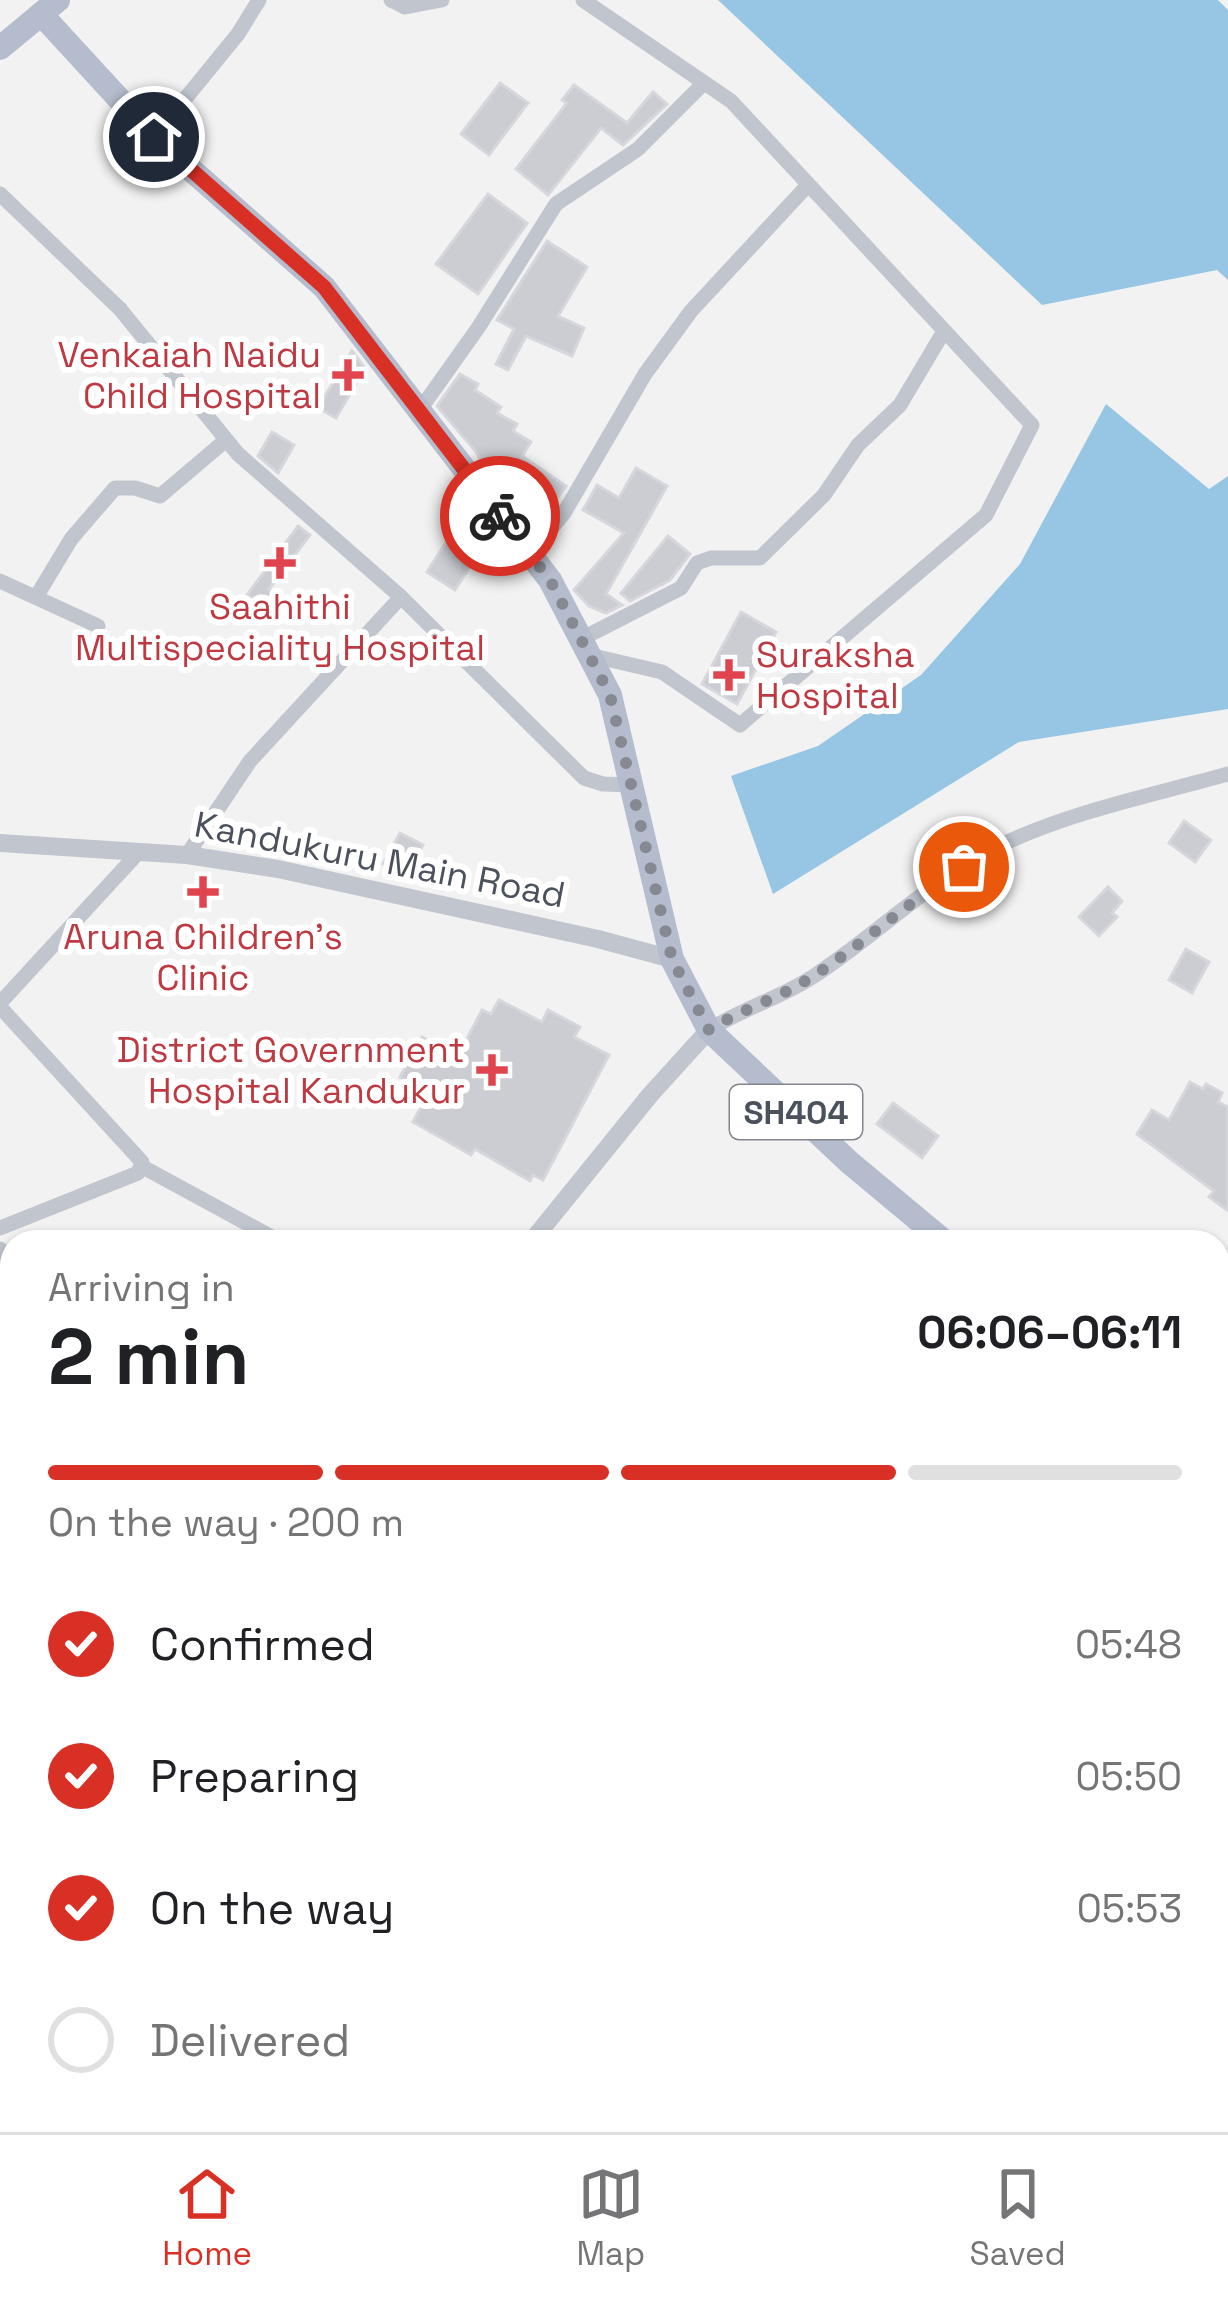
<!DOCTYPE html>
<meta charset="utf-8">
<style>
body{margin:0;font-family:"Space Grotesk",sans-serif;background:#f6f6f6;color:#202124;height:100vh;display:flex;flex-direction:column;font-size:45px;white-space:nowrap}
*{box-sizing:border-box;margin:0}
p{font-size:39px;color:#757577}
.icon{flex:none;width:66px;height:66px;fill:none;stroke:currentColor;stroke-width:2;stroke-linecap:round;stroke-linejoin:round}
.map{position:relative;flex:1;overflow:hidden}
.side{position:absolute;left:0px;top:1230px;width:1230px;height:903px;display:flex;flex-direction:column;background:#fff;border-radius:36px 36px 0 0;box-shadow:0 3px 9px #0004}
.side>*{flex:none}
.pin{position:absolute;display:grid;place-items:center;width:102px;height:102px;color:#fff;margin:-51px;border:6px solid #fff;border-radius:50%;box-shadow:0 3px 12px #0007}
.courier{position:absolute;display:grid;place-items:center;width:120px;height:120px;margin:-60px;border:9px solid #d93025;border-radius:50%;background:#fff;color:#222;box-shadow:0 3px 15px #0007}
.head em{font-style:normal;font-weight:800}
.head div{display:flex;flex-direction:column-reverse}
.head{display:flex;align-items:center;justify-content:space-between;height:204px;padding:0 48px}
h1{font-size:78px;font-weight:800;line-height:90px}
.bar{display:grid;grid-template-columns:repeat(4,1fr);gap:18px 12px;align-content:center;height:144px;padding:0 48px}
.bar i{height:15px;border-radius:9px;background:#e0e0e0}
.bar .on{background:#d93025}
.bar p{grid-column:span 4}
ol{padding:0 48px;list-style:none}
li{display:flex;align-items:center;gap:36px;height:132px}
li p{margin-inline-start:auto}
li .icon{padding:12px;border-radius:50%;background:#d93025;color:#fff;stroke-width:4}
li:last-child{color:#757577}
li i{width:66px;height:66px;border:6px solid #e0e0e0;border-radius:50%}
.dock{display:flex;justify-content:space-around;align-items:center;height:168px;border-top:3px solid #e0e0e0;background:#fff;font-size:33px;color:#757577}
.dock a{display:grid;justify-items:center;gap:6px}
.dock .on{color:#d93025}
.map>svg:first-child{display:block}
.water{fill:#97c6e4}
.building{fill:#cccdd3;stroke:#d6d7dc;stroke-width:3}
.lines{fill:none;stroke-linecap:round;stroke-linejoin:round}
.minor{stroke:#c1c6ce;stroke-width:15}
.tertiary{stroke:#c1c6ce;stroke-width:18}
.primary{stroke:#b4bccd;stroke-width:24}
.done{stroke:#868991;stroke-width:12;stroke-dasharray:0 21.6}
.route{stroke:#d93025;stroke-width:15}
.health-dot{fill:#e0444e;stroke:#fff;stroke-width:4.5}
.labels{text-anchor:middle;stroke-width:12;stroke-linejoin:round;paint-order:stroke}
.shield{fill:#fff;stroke:#81858e;stroke-width:3}
.shield-label{font-size:33px;font-weight:bold;fill:#4b515d}
.health-label{font-size:36px;fill:#be3a42;stroke:#fff;text-anchor:end}
.street-label{font-size:36px;fill:#4b515d;stroke:#fff}
</style>
<div class="map">
<svg width="1228" height="2132" viewBox="0 0 1228 2132">
<rect width="100%" height="100%" fill="#f3f2f2"/>
<!-- water -->
<g class="water">
<path d="M718 0H1218L1228 10V280L1217 270 1042 305Z"/>
<path d="M1106 404 1209 489 1228 476V709L1019 742 773 894 731 776 818 746 921 675 1020 564Z"/>
</g>
<!-- building -->
<g class="building">
<path d="M500 83 528 103 489 155 461 134Z"/>
<path d="M574 85 627 123 653 92 667 104 623 145 601 128 548 195 516 169 567 103 562 100Z"/>
<path d="M488 194 527 223 478 294 436 264Z"/>
<path d="M547 241 587 267 558 316 584 328 572 356 526 336 508 370 496 364 514 329 497 320Z"/>
<path d="M352 351 365 368 336 418 318 408Z"/>
<path d="M460 374 478 384 475 390 501 407 497 413 517 424 513 431 531 442 522 456 566 486 535 528 508 499 510 496 504 492 507 488 492 478V471L482 465 477 453 437 406Z"/>
<path d="M272 432 294 445 278 473 258 456Z"/>
<path d="M636 468 667 486 606 594 622 605 606 613 589 606 574 590 624 533 583 510 597 485 619 498Z"/>
<path d="M298 526 310 535 269 589 284 600 272 615 247 595Z"/>
<path d="M453 531 481 549 455 590 427 572Z"/>
<path d="M668 536 690 554 670 580 630 601 621 593Z"/>
<path d="M741 612 776 632 737 704 702 684Z"/>
<path d="M1184 821 1211 840 1195 862 1169 843Z"/>
<path d="M400 833 423 845 406 877 383 864Z"/>
<path d="M1108 887 1122 901 1112 913 1117 917 1099 936 1079 917Z"/>
<path d="M1186 949 1209 962 1192 993 1169 980Z"/>
<path d="M499 1000 542 1022 548 1010 580 1027 574 1037 609 1055 543 1180 533 1175 530 1181 475 1149 471 1155 413 1122 429 1092 400 1077 422 1037 458 1056 482 1010 491 1014Z"/>
<path d="M1190 1082 1203 1089 1206 1084 1222 1093 1218 1102 1228 1107V1211L1209 1197 1214 1191 1137 1134 1152 1110 1169 1120Z"/>
<path d="M893 1103 938 1136 922 1158 877 1124Z"/>
</g>
<g class="lines">
<!-- minor -->
<g class="minor">
<path d="M391 0 405 7 442 0"/>
<path d="M583 0 731 101 1032 425 986 515 740 725 662 672 589 655"/>
<path d="M154 137 238 34 259 0"/>
<path d="M0 194 120 309 238 454 401 597 584 778 603 784 632 785"/>
<path d="M419 411 478 328 556 204 638 149 704 83"/>
<path d="M525 548 546 535 564 513 645 374 691 311 808 185"/>
<path d="M0 581 98 626"/>
<path d="M36 597 71 539 115 488H135L160 496 226 440"/>
<path d="M581 639 681 588 697 563 711 558H760L824 495 858 445 900 405 944 331"/>
<path d="M187 855 250 761 401 597"/>
<path d="M0 1003 138 853"/>
<path d="M0 1007 142 1162 138 1173 0 1228"/>
<path d="M709 1030C743 1008 781 998 814 976 878 934 932 878 1001 845 1072 811 1153 795 1228 774"/>
<path d="M141 1166 281 1242"/>
<path d="M0 1249 12 1263"/>
<path d="M1218 1437 1228 1426"/>
<path d="M1218 1789 1228 1778"/>
<path d="M1218 1969 1228 1957"/>
<path d="M386 2132 388 2121"/>
<path d="M608 2132 617 2121"/>
<path d="M803 2132 811 2121"/>
<path d="M991 2132 998 2121"/>
</g>
<!-- tertiary -->
<g class="tertiary">
<path d="M0 843 187 855 278 869 598 939 672 959"/>
<path d="M531 1242 650 1095 709 1030"/>
<path d="M0 1542 12 1532"/>
</g>
<!-- primary -->
<g class="primary">
<path d="M41 14 154 137 324 287 550 580 610 695 672 959 709 1030 849 1162 945 1242"/>
<path d="M0 48 58 0"/>
<path d="M1218 1469 1228 1478"/>
</g>
</g>
<g class="lines">
<!-- done -->
<path class="done" d="M500 516 550 580 610 695 672 959 709 1030C742 1009 778 999 810 978 864 944 910 900 964 867"/>
<!-- route -->
<path class="route" d="M154 137 324 287 500 516"/>
</g>
<!-- markers -->
<g class="health-dot">
<path d="M342 357h12v12h12v12h-12v12h-12v-12h-12v-12h12z"/>
<path d="M274 545h12v12h12v12h-12v12h-12v-12h-12v-12h12z"/>
<path d="M723 657h12v12h12v12h-12v12h-12v-12h-12v-12h12z"/>
<path d="M197 874h12v12h12v12h-12v12h-12v-12h-12v-12h12z"/>
<path d="M486 1052h12v12h12v12h-12v12h-12v-12h-12v-12h12z"/>
</g>
<g class="labels">
<!-- shield labels -->
<rect class="shield" x="730" y="1085" width="132" height="54" rx="9"/>
<g class="shield-label">
<text x="796" y="1124">SH404</text>
</g>
<!-- health labels -->
<g class="health-label">
<text x="321" y="367">Venkaiah Naidu<tspan x="321" dy="41">Child Hospital</tspan></text>
<text x="280" y="619" text-anchor="middle">Saahithi<tspan x="280" dy="41">Multispeciality Hospital</tspan></text>
<text x="756" y="667" text-anchor="start">Suraksha<tspan x="756" dy="41">Hospital</tspan></text>
<text x="203" y="949" text-anchor="middle">Aruna Children's<tspan x="203" dy="41">Clinic</tspan></text>
<text x="465" y="1062">District Government<tspan x="465" dy="41">Hospital Kandukur</tspan></text>
</g>
<!-- street labels -->
<g class="street-label">
<text transform="translate(380 859) rotate(11)" y="13">Kandukuru Main Road</text>
</g>
</g>
</svg>
<div class="pin" style="left:964px;top:867px;background:#ea580c"><svg class="icon" aria-label="bag" viewBox="0 0 24 24"><path d="M5 8h14l-1 12H6zM9 8a3 3 0 0 1 6 0"/></svg></div>
<div class="pin" style="left:154px;top:137px;background:#1f2937"><svg class="icon" aria-label="home" viewBox="0 0 24 24"><path d="M3 11l9-7 9 7M6 9v11h12V9"/></svg></div>
<div class="courier" style="left:500px;top:516px"><svg class="icon" aria-label="bike" viewBox="0 0 24 24"><circle cx="6" cy="16" r="4"/><circle cx="18" cy="16" r="4"/><path d="M6 16l4-8h5l3 8M10 8l3 8H6M13 5h3"/></svg></div>
<section class="side">
<div class="head"><div><h1>2 min</h1><p>Arriving in</p></div><em>06:06–06:11</em></div>
<div class="bar"><i class="on"></i><i class="on"></i><i class="on"></i><i></i><p>On the way · 200 m</p></div>
<ol>
<li><svg class="icon" aria-label="check" viewBox="0 0 24 24"><path d="M5 12l5 5 9-10"/></svg>Confirmed<p>05:48</p></li>
<li><svg class="icon" aria-label="check" viewBox="0 0 24 24"><path d="M5 12l5 5 9-10"/></svg>Preparing<p>05:50</p></li>
<li><svg class="icon" aria-label="check" viewBox="0 0 24 24"><path d="M5 12l5 5 9-10"/></svg>On the way<p>05:53</p></li>
<li><i></i>Delivered</li>
</ol>
</section>
</div>
<nav class="dock">
<a class="on"><svg class="icon" aria-label="home" viewBox="0 0 24 24"><path d="M3 11l9-7 9 7M6 9v11h12V9"/></svg>Home</a>
<a><svg class="icon" aria-label="map" viewBox="0 0 24 24"><path d="M3 6l6-2 6 2 6-2v14l-6 2-6-2-6 2zM9 4v14M15 6v14"/></svg>Map</a>
<a><svg class="icon" aria-label="saved" viewBox="0 0 24 24"><path d="M7 4h10v16l-5-4-5 4z"/></svg>Saved</a>
</nav>
